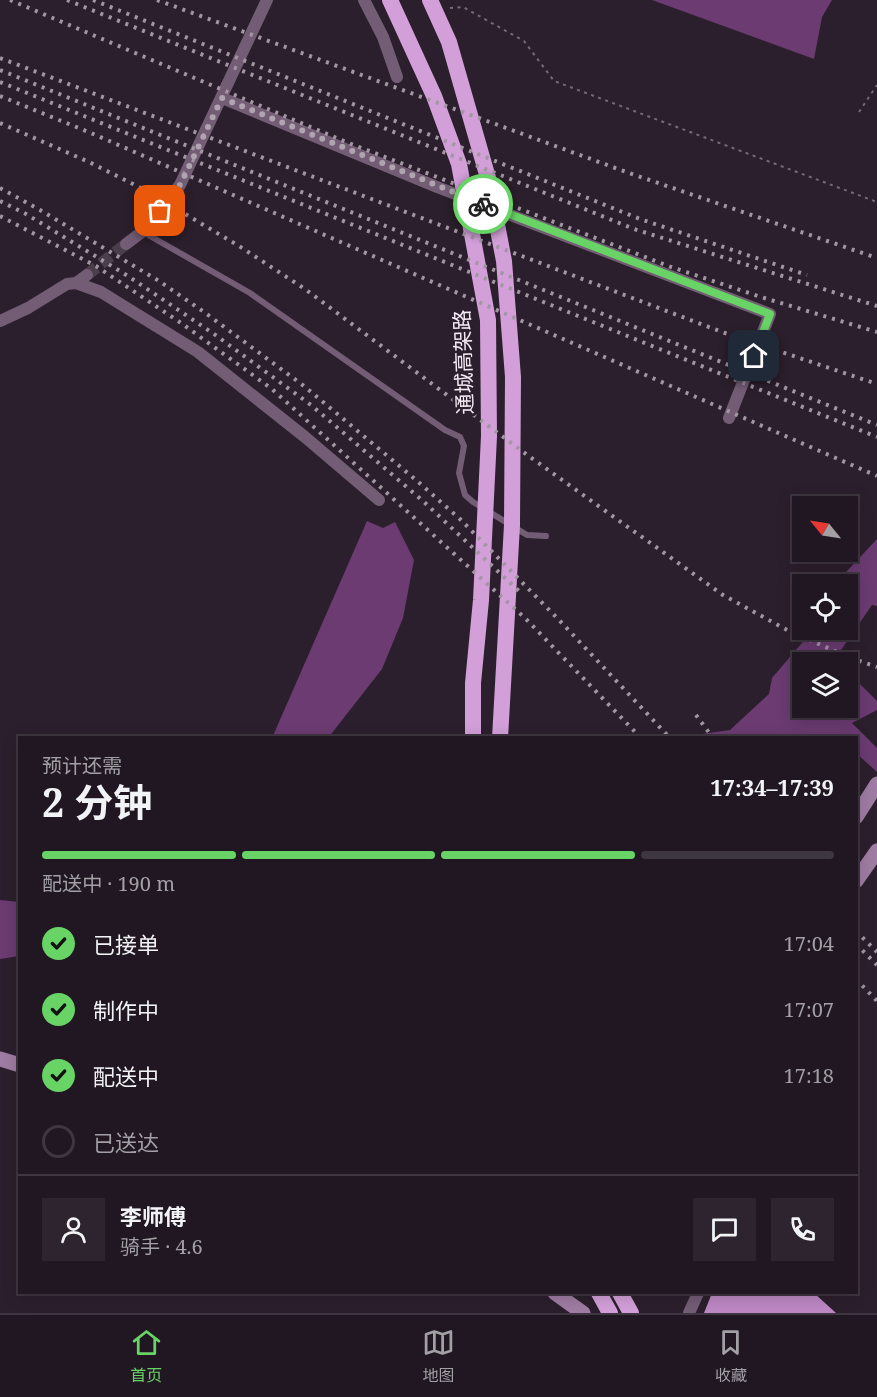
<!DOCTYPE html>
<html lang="zh">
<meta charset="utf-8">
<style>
body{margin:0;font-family:"Noto Serif","Noto Sans SC",serif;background:#2d242f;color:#f1f3f6;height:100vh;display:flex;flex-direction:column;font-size:22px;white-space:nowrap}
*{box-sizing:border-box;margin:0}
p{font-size:20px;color:#a29fa5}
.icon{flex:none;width:33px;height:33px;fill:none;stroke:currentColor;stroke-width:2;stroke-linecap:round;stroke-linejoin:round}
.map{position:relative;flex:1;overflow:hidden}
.sheet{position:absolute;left:18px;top:736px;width:840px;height:558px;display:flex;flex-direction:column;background:#211722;border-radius:0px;box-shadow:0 3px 15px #0003,0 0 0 2px #3e3640}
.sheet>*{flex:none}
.needle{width:39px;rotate:300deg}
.fabs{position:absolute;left:792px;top:496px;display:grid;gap:12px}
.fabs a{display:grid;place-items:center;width:66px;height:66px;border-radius:0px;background:#211722;box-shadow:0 3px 15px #0003,0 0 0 2px #3e3640;font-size:30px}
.pin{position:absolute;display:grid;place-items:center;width:51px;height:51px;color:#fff;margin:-26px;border-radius:12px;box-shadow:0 3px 9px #0006}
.courier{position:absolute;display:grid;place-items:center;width:60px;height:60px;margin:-30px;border:4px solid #68d465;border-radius:50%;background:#fff;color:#222;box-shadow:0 2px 8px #0007}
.summary em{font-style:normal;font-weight:700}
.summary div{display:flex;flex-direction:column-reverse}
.summary{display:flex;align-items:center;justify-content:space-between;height:102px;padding:0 24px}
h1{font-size:39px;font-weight:700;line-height:45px}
.bar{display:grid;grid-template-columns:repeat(4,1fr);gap:9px 6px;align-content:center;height:72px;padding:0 24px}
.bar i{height:8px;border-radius:4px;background:#3e3640}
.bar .current{background:#68d465}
.bar p{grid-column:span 4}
.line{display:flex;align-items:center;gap:15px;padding:0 24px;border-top:2px solid #3e3640}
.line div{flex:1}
.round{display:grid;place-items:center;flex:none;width:63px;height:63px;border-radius:0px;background:#2d242f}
ol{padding:0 24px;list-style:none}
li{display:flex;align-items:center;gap:18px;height:66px}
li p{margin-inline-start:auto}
li .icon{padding:6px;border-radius:50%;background:#68d465;color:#111;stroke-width:4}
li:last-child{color:#a29fa5}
li i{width:33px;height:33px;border:3px solid #3e3640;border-radius:50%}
.tab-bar{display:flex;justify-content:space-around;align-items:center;height:84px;border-top:2px solid #3e3640;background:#211722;font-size:16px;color:#a29fa5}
.tab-bar a{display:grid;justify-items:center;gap:3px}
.tab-bar .current{color:#68d465}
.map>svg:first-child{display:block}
.water{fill:#6b3b72}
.building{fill:#bd88c4}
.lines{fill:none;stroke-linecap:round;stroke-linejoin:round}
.minor-tunnel{stroke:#4a3e4b;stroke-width:12;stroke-dasharray:12 6;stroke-linecap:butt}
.path{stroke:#766a77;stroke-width:2;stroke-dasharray:3 4.5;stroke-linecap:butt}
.service{stroke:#735d75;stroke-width:6}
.minor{stroke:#735d75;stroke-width:12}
.secondary{stroke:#9f7ca3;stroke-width:15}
.trunk{stroke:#d29fd8;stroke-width:16}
.rail{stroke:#a196a2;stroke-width:4;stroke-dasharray:3 6;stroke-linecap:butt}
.done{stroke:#afa4b0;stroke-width:6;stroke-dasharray:0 10.8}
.route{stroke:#68d465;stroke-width:8}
.labels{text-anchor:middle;stroke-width:6;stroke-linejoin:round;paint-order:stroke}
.street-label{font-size:21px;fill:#f5ecf6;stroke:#2c1f2d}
</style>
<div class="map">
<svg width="877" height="1313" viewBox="0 0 877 1313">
<rect width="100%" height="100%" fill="#2c1f2d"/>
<!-- water -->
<g class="water">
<path d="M652 0H832L822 17 814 59Z"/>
<path d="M367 521 383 528 395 522 414 560 403 618 382 669 328 738H272Z"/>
<path d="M877 539V606L872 605 841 650 846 663H802V708H848V667L860 684 877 701V710L852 723 877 748V772L857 754 856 738H691L695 735 730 730 769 694 772 678 813 630H848V585H834Z"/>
<path d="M0 900 19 902V956L0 959Z"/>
</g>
<!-- building -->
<path class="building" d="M712 1293H814L836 1313H704Z"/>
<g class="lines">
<!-- minor-tunnel -->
<path class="minor-tunnel" d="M87 275 126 244"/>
<!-- path -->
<g class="path">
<path d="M450 8 463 7 524 41 554 81 877 202"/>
<path d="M859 112 877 85"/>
</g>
<!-- service -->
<path class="service" d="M143 232 250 293 445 430 460 437 464 446 459 473 465 495 473 502 527 535 546 536"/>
<!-- minor -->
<g class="minor">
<path d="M364 0 383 37 397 77"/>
<path d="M222 98 437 187 770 314 729 418"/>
<path d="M126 244 142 232 180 185 267 0"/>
<path d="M76 283 101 292 198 352 305 437 379 500"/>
<path d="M0 321 28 308 67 284 76 283 87 275"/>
<path d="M689 1313 698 1293"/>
</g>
<!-- secondary -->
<g class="secondary">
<path d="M856 817 877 784"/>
<path d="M856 881 877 851"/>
<path d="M0 1059 20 1065"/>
<path d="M555 1293 583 1313"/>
</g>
<!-- trunk -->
<g class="trunk">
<path d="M390 0 434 96 459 164 488 320 489 436 481 600 473 683V738"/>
<path d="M430 0 449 42 488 178 504 261 513 377 512 525 500 738"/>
<path d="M599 1293 610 1313"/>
<path d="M620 1293 631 1313"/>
</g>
<!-- rail -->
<g class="rail">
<path d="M10 0 346 142 671 267 761 297 877 332"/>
<path d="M67 0 634 229 877 306"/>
<path d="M93 0 640 219 807 275"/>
<path d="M157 0 629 173 877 258"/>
<path d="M0 58 722 332 877 384"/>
<path d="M0 70 877 425"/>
<path d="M0 82 877 437"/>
<path d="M0 96 91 133 877 476"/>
<path d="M0 123 89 162 143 189 239 246 305 289 530 457 723 595 789 631 851 658 877 667"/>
<path d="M0 188 40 210 159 281 204 312 304 386 416 480 460 519 560 621 670 738"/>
<path d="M0 201 26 214 128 276 214 334 311 405 423 501 521 593"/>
<path d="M0 216 96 266 181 323 272 389 525 618 641 738"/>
<path d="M696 715 713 738"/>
<path d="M856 931 877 952"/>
<path d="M856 944 877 965"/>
<path d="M856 979 877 1001"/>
</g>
</g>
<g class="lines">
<!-- done -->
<path class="done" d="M160 211 180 185 222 98 483 204"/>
<!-- route -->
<path class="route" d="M483 204 770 314 754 356"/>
</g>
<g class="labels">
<!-- street labels -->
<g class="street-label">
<text transform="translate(464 362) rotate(-92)" y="7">通城高架路</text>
</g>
</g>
</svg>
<div class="fabs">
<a><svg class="needle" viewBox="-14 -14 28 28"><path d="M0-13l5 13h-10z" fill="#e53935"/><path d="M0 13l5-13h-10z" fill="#a29fa5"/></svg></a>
<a><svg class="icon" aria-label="locate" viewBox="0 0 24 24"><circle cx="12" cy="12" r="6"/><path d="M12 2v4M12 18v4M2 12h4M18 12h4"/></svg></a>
<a><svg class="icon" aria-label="layers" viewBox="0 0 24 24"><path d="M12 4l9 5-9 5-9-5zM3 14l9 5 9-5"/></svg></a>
</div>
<div class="pin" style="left:160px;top:211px;background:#ea580c"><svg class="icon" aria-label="bag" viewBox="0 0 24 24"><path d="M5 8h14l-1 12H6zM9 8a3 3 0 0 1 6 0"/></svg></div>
<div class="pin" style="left:754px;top:356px;background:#1f2937"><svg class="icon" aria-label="home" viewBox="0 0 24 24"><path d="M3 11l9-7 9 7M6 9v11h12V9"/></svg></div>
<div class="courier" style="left:483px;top:204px"><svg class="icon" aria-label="bike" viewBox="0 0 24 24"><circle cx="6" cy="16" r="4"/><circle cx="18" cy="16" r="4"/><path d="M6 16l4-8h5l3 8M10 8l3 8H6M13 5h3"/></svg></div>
<section class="sheet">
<div class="summary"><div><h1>2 分钟</h1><p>预计还需</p></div><em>17:34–17:39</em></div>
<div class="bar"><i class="current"></i><i class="current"></i><i class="current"></i><i></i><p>配送中 · 190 m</p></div>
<ol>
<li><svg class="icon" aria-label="check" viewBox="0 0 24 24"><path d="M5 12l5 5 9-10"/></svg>已接单<p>17:04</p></li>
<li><svg class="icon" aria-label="check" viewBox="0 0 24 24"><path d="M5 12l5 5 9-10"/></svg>制作中<p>17:07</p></li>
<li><svg class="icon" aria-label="check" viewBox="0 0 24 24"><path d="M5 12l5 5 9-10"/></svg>配送中<p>17:18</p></li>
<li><i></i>已送达</li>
</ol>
<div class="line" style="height:108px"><a class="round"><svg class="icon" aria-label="person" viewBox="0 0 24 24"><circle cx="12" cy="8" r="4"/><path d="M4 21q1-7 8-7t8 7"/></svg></a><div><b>李师傅</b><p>骑手 · 4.6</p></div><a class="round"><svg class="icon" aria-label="chat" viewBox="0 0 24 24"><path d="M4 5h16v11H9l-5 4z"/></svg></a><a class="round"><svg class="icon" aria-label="phone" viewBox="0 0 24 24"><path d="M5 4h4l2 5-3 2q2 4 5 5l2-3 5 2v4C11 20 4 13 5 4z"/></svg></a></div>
</section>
</div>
<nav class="tab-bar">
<a class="current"><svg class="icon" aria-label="home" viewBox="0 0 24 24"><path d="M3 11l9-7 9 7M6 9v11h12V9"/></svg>首页</a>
<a><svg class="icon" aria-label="map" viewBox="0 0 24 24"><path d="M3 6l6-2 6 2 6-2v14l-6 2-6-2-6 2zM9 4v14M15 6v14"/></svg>地图</a>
<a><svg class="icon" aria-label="saved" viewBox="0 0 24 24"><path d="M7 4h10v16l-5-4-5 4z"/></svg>收藏</a>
</nav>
